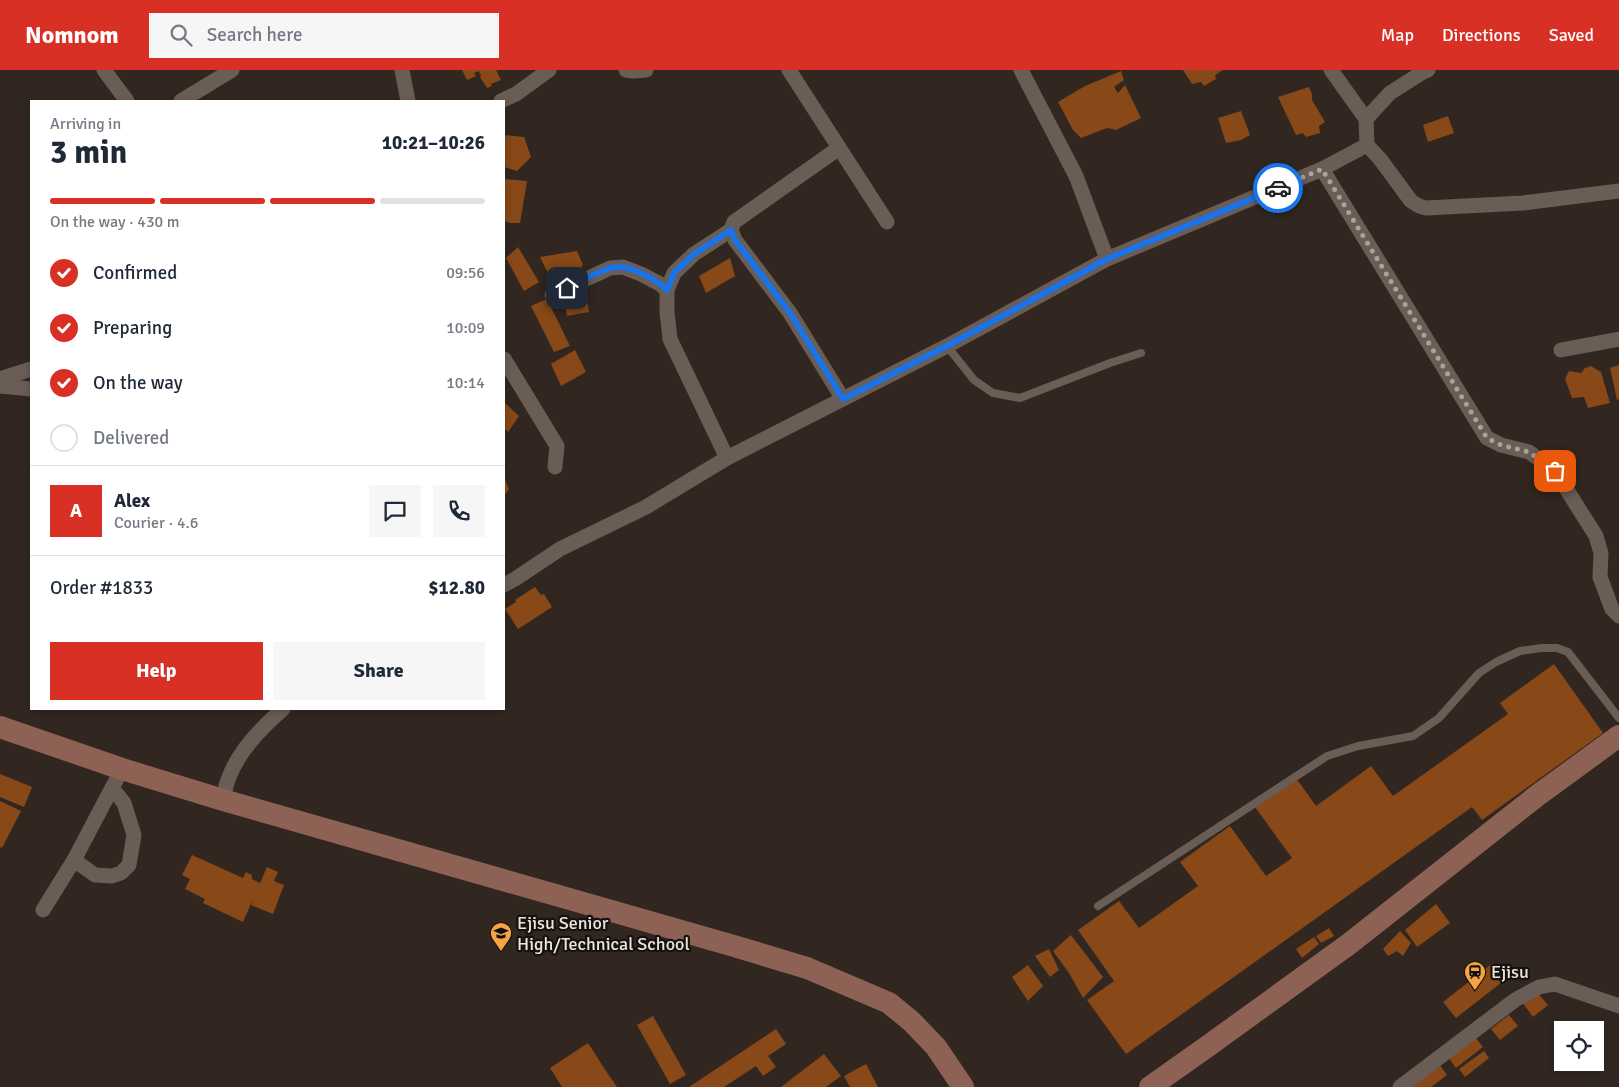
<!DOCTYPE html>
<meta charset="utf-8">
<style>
body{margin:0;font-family:Signika,sans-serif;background:#f6f6f7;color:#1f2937;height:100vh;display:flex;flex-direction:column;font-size:19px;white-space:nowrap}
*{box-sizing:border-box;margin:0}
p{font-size:16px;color:#747a83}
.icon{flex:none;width:28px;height:28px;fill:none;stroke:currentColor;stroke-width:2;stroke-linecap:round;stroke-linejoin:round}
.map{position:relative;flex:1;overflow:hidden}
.panel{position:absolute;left:30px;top:30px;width:475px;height:610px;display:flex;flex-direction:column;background:#fff;border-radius:0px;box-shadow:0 2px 8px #0003}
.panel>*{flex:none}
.buttons{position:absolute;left:1554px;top:951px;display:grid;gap:10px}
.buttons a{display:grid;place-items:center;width:50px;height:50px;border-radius:0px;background:#fff;box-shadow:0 2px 8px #0003;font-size:25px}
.pin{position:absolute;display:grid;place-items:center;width:42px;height:42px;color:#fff;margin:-21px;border-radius:10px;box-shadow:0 2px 8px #0006}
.courier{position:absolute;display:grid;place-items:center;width:50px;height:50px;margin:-25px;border:4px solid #1a73e8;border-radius:50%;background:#fff;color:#222;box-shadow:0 1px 6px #0007}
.head em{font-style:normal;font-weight:800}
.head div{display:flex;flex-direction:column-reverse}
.head{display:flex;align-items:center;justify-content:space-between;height:85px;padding:0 20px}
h1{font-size:32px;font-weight:800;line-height:38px}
.bar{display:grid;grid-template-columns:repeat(4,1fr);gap:8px 5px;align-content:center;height:60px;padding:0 20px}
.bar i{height:6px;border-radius:4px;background:#e0e1e3}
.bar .active{background:#d93025}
.bar p{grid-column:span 4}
.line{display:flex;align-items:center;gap:12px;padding:0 20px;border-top:1px solid #e0e1e3}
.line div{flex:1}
.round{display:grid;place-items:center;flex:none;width:52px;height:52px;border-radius:0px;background:#f6f6f7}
ol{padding:0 20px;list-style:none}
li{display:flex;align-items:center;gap:15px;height:55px}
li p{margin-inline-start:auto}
li .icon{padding:5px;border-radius:50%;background:#d93025;color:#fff;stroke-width:4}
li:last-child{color:#747a83}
li i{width:28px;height:28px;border:2px solid #e0e1e3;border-radius:50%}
.button{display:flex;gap:10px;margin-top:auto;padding:10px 20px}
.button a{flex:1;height:58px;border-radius:0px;background:#d93025;color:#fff;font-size:20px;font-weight:800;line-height:58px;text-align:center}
.button a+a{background:#f6f6f7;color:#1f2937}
header{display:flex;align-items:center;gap:30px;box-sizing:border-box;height:70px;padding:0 25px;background:#d93025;color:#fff}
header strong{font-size:24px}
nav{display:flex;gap:28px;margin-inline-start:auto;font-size:18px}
.search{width:350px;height:45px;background:#f6f6f7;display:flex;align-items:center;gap:12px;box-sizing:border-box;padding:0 18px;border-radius:0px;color:#747a83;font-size:19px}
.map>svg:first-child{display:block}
.building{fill:#884817}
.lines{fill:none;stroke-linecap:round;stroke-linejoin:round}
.lane{stroke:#695d55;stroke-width:8}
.street{stroke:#695d55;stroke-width:15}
.secondary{stroke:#8e6155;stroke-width:22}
.done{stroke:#aba29d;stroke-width:5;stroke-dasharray:0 9}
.route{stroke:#1a73e8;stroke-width:6}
.labels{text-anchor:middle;stroke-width:4.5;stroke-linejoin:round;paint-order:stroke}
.poi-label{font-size:18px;fill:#ece5e0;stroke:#16110e;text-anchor:start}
</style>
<header>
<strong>Nomnom</strong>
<div class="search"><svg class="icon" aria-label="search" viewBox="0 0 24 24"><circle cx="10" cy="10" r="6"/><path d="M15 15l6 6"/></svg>Search here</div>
<nav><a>Map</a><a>Directions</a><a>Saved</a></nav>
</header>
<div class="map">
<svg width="1619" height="1017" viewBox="0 0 1619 1017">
<rect width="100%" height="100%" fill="#312720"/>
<!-- building -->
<g class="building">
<path d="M462 0H496L501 10 491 14 492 16 487 18 480 7 481 6 479 1 474 3 476 6 467 10Z"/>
<path d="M1183 0H1223L1215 5 1216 9 1204 16 1201 12 1192 14Z"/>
<path d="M1121 1 1124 10 1114 17 1118 23 1125 15 1141 48 1116 60 1107 58 1081 68 1073 60 1058 32 1085 16Z"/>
<path d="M1309 17 1312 24V30L1325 52 1319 56 1320 63 1306 67 1303 63 1296 65 1278 27Z"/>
<path d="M1241 41 1250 65 1241 70 1226 73 1218 48Z"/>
<path d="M1448 46 1454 63 1428 72 1423 55Z"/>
<path d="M504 65 524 67 531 87 517 101 504 97Z"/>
<path d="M504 109 527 111 520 153H510L504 151Z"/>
<path d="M518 177 539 212 524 221 506 188Z"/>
<path d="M577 181 583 195 575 207 554 216 540 187Z"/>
<path d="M730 188 735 206 706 223 699 206Z"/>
<path d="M586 224 589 242 567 246 564 231Z"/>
<path d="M547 229 570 276 554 282 531 236Z"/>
<path d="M575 280 586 302 561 316 551 294Z"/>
<path d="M1619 295V329L1617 330 1610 298Z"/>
<path d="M1591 296 1601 302 1610 333 1588 338 1584 327 1572 328 1565 309 1569 301 1581 303 1585 298Z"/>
<path d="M504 332 519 346 508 362 504 358Z"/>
<path d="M504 407 509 419 504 426Z"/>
<path d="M535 517 541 525 544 524 552 537 518 559 505 539 516 532 515 530Z"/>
<path d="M1554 594 1603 663 1482 750 1472 737 1126 984 1087 930 1114 911 1078 860 1119 831 1139 858 1198 816 1180 792 1230 756 1266 806 1292 788 1255 737 1296 708 1316 736 1371 696 1393 726 1508 644 1500 633Z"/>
<path d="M0 704 32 717 24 737 0 727Z"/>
<path d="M0 731 21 741 2 778 0 777Z"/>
<path d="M192 785 243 808 246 802 252 805V809L260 813 267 797 278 802 274 811 284 815 273 844 251 835 254 827 243 852 203 833 205 829 185 819 190 809 182 805Z"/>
<path d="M1436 834 1450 853 1417 877 1405 860Z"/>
<path d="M1329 858 1334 866 1321 873 1316 866Z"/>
<path d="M1400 861 1411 873 1403 886 1397 881 1388 886 1383 879Z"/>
<path d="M1071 865 1103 907 1083 928 1069 903 1053 881Z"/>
<path d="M1314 867 1319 874 1302 888 1296 879Z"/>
<path d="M1049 879 1059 900 1050 907 1035 886Z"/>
<path d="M1493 893 1506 909 1456 948 1443 932Z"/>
<path d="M1028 895 1043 916 1028 931 1012 907Z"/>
<path d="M1536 921 1548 935 1533 947 1522 932Z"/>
<path d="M1509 945 1518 956 1500 970 1491 959Z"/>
<path d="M653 946 686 1005 670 1014 637 955Z"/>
<path d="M776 959 786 974 768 986 776 997 763 1006 756 996 724 1017H689Z"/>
<path d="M1475 967 1483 977 1456 998 1448 987Z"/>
<path d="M588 973 606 1001 617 1017H562L550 998Z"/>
<path d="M1484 981 1489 988 1465 1007 1459 999Z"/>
<path d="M824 984 841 1006 826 1017H781Z"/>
<path d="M866 994 878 1017H850L844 1006Z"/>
<path d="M1439 994 1447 1005 1431 1017H1413L1412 1016Z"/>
</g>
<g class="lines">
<!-- lane -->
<g class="lane">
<path d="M947 276 974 310 993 323 1020 328 1110 293 1141 283"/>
<path d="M1098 836 1327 686 1358 676 1413 666 1439 648 1479 603 1496 592 1520 581 1541 578H1557L1568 582 1619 648"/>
</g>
<!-- street -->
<g class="street">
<path d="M104 0 127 31"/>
<path d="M402 0 408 31"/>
<path d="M626 0 633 1 646 0"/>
<path d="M789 0 887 152"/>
<path d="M1021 0 1076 106 1107 189"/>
<path d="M1331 0 1366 49"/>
<path d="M1428 0 1423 2 1390 23 1366 49 1367 75 1380 89 1411 131 1419 136 1426 138 1523 133 1619 121"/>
<path d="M181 31 232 0"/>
<path d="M501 31 516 24 549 0"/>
<path d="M839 78 734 152 731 160 735 170 790 243 843 329"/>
<path d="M1322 99 1487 368 1501 375 1529 382 1555 401 1596 466 1601 483 1600 507 1612 539 1619 546"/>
<path d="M552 225 610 198 623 197 641 204 660 214 667 220"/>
<path d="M1561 280 1619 269"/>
<path d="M504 289 557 376 555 397"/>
<path d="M0 309 31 299"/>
<path d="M0 316 31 319"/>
<path d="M727 388 670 269 667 242V220L674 203 694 184 731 160"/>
<path d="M504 515 515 509 560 479 646 437 727 388 947 276 1107 189 1322 99 1367 75"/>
<path d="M223 730C225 724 225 717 228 710 237 683 262 657 283 639"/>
<path d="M74 790 95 805 112 806 121 803 129 795 134 765 124 733 112 718"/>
<path d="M43 840 74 790 122 699"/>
<path d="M1400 1017 1515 930 1539 917 1555 914 1619 936"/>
</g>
<!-- secondary -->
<g class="secondary">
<path d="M0 657 122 699 223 730 734 876 807 898 889 933 911 951 936 977 963 1017"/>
<path d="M1150 1017 1208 976 1349 874 1538 725 1619 666"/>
</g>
</g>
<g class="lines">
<!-- done -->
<path class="done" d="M1278 118 1322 99 1487 368 1501 375 1529 382 1555 401"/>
<!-- route -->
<path class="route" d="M567 218C580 212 595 203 610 198 628 193 654 208 667 220L674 203 694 184 731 160 735 170 790 243 843 329 947 276 1107 189 1278 118"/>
</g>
<!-- icons -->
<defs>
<g id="school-pin" transform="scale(1.125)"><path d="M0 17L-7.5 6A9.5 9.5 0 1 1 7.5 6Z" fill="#f4a443" stroke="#16110e"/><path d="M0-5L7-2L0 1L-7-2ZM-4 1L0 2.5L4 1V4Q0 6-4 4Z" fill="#111"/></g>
<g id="station-pin" transform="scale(1.125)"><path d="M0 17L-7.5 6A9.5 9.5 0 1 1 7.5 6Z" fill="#f4a443" stroke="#16110e"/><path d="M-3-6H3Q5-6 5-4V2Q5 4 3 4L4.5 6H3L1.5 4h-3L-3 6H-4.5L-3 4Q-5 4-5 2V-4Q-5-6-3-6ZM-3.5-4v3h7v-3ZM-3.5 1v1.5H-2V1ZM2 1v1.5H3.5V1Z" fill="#111"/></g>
</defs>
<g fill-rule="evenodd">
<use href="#school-pin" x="501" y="863"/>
<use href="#station-pin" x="1475" y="902"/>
</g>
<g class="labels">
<!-- poi labels -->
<g class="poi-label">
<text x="517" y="859">Ejisu Senior<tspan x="517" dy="21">High/Technical School</tspan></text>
<text x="1491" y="908">Ejisu</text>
</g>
</g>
</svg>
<div class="buttons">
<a><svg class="icon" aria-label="locate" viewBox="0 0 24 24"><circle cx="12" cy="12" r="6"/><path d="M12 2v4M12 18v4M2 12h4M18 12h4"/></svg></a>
</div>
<div class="pin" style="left:1555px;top:401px;background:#ea580c"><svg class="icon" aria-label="bag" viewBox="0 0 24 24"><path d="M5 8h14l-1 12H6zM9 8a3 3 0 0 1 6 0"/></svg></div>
<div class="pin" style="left:567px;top:218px;background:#1f2937"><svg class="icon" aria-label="home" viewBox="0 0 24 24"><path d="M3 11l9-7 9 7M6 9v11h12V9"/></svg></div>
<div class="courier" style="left:1278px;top:118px"><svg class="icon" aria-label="car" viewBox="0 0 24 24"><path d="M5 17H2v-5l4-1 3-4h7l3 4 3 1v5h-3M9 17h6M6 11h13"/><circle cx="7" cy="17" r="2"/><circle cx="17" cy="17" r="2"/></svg></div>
<section class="panel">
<div class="head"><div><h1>3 min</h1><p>Arriving in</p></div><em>10:21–10:26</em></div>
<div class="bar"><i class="active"></i><i class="active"></i><i class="active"></i><i></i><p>On the way · 430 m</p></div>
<ol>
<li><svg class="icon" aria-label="check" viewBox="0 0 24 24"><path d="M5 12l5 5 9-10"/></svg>Confirmed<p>09:56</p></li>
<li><svg class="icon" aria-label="check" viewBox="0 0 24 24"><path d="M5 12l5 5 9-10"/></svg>Preparing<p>10:09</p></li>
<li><svg class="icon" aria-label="check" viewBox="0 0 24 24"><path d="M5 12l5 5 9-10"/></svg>On the way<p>10:14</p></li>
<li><i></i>Delivered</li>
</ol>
<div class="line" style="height:90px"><b class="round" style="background:#d93025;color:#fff">A</b><div><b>Alex</b><p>Courier · 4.6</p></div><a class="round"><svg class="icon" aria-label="chat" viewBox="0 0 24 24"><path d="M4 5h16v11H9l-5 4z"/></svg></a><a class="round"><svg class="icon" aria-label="phone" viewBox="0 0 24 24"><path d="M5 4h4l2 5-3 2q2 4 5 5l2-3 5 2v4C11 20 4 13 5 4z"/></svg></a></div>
<div class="line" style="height:65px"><div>Order #1833</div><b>$12.80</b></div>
<div class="button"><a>Help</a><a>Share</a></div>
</section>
</div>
